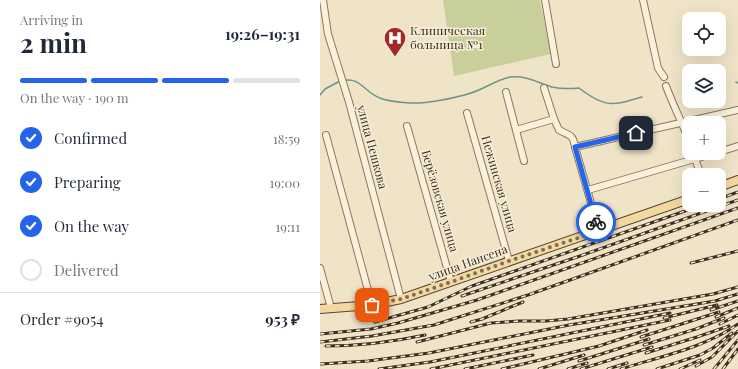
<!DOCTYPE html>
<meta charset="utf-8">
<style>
body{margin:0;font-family:"Playfair Display",serif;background:#f2f2f3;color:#1f2937;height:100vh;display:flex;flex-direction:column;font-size:15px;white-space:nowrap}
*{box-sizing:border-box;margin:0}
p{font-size:13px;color:#747a83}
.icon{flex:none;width:22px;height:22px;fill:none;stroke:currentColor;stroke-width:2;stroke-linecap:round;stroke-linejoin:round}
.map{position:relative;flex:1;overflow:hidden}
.sheet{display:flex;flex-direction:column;background:#fff;width:320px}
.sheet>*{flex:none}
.fabs{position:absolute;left:362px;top:12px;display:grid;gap:8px}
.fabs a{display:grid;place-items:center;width:44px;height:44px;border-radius:8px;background:#fff;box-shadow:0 4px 16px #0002;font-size:20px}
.pin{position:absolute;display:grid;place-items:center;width:34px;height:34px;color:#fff;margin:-17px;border-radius:8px;box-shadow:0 2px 6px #0006}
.courier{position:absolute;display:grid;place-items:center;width:40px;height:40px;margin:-20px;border:3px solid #2563eb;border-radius:50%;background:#fff;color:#222;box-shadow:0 1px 5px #0007}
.overview em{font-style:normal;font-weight:700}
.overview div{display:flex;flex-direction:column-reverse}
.overview{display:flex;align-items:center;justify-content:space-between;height:68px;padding:0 20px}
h1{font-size:26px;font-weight:700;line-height:30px}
.bar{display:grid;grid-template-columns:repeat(4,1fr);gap:6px 4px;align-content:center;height:48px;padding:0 20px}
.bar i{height:5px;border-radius:3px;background:#e0e1e3}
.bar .on{background:#2563eb}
.bar p{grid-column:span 4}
.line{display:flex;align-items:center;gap:10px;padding:0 20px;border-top:1px solid #e0e1e3}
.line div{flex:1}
ol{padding:0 20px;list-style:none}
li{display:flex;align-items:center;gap:12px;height:44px}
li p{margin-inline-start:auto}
li .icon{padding:4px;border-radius:50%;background:#2563eb;color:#fff;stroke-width:4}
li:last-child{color:#747a83}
li i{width:22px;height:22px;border:2px solid #e0e1e3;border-radius:50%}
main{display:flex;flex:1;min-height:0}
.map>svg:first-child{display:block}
.green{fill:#c9cf9b}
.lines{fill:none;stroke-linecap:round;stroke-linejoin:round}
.stream{stroke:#6f938a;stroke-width:1.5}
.minor-casing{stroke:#8d765c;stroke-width:8}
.major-casing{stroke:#5b4430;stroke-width:10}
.minor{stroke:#faf1dc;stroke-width:6}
.major{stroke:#f3d9a0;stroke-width:8}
.rail-casing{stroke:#3d2e20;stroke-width:3}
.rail{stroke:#f7eed8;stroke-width:1.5;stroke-dasharray:4.5;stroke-linecap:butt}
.done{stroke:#7c6e5b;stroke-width:4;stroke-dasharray:0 7.2}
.route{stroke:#2563eb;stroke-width:5}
.labels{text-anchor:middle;stroke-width:3;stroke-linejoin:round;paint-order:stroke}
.poi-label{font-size:12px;fill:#3d2e20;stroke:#f7eed8;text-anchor:start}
.street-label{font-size:12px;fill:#3d2e20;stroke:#f7eed8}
</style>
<main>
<section class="sheet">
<div class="overview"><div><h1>2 min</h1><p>Arriving in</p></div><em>19:26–19:31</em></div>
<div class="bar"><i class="on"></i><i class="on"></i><i class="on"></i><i></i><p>On the way · 190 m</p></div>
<ol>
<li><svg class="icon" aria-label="check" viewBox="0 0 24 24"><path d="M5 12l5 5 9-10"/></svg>Confirmed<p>18:59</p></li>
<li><svg class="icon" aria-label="check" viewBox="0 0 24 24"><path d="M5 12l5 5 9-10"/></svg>Preparing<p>19:00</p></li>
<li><svg class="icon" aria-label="check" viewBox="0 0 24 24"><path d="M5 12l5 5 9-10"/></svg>On the way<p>19:11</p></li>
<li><i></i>Delivered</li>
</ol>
<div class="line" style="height:52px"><div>Order #9054</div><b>953 ₽</b></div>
</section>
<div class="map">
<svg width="418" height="369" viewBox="0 0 418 369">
<rect width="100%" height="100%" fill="#f0e4c8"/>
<!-- green -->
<path class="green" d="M123 0H220L231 54 134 76Z"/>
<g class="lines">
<!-- stream -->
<g class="stream">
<path d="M23 81C40 76 45 93 60 98 69 102 81 102 90 103 105 104 136 98 151 93 164 89 176 80 190 77 206 75 218 83 232 87 241 89 249 89 259 88 285 108 292 106 322 97"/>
<path d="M416 82 418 83"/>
<path d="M0 95 5 89 20 81"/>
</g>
<!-- minor casing -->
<g class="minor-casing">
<g id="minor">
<path d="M3 0 8 34 29 102 81 299"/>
<path d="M225 0 236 64"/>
<path d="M323 0 338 68 344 77"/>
<path d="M346 86C353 105 362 122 369 141"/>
<path d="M224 88 234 119 239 130C250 136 253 134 255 147L279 231"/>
<path d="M186 92 204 161"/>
<path d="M147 113 189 261"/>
<path d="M87 126 131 282"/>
<path d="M196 130 234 119"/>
<path d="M6 135 52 305"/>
<path d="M255 147 418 110"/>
<path d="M399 152 418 146"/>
<path d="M373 153 381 175"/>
<path d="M268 190 395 153"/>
<path d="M0 268 11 308"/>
</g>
</g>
<!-- major casing -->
<g class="major-casing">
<g id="major">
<path d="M399 187 418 180"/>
<path d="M0 309 52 305 81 299 369 199"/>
</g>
</g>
<!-- minor -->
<use href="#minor" class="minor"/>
<!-- major -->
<use href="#major" class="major"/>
<!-- rail casing -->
<g class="rail-casing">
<g id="rail">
<path d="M399 199 418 192"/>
<path d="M371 263 418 251"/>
<path d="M142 296 260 256 418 200"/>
<path d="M391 310 418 301"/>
<path d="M396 317 418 308"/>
<path d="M344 318 397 305"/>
<path d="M55 322 108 307 152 286 382 205"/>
<path d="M151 322 162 319 203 302"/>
<path d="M400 324 418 315"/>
<path d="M0 334 51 329 78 323 157 300 418 208"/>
<path d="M321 337 399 312"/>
<path d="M0 342 52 336 114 325 208 295 418 220"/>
<path d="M97 342 171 323 199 321H226L248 319 393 294 418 287"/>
<path d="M324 345 376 329 404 318"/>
<path d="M6 346C40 346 72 342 105 335"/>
<path d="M326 353 377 337 409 326"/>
<path d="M259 361 329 339"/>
<path d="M0 364 48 361 109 353 249 325 395 301 418 294"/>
<path d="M376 366 392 357 418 331"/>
<path d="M59 369 110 362 350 313"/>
<path d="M111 369 350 320"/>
<path d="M145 369 213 355"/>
<path d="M182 369 279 346 327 330"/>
<path d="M219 369 264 355"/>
<path d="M248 369 267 363"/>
<path d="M261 369 332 347"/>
<path d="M288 369 307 363"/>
<path d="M301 369C339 357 387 347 418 324"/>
<path d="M337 369 380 355 393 348 412 333"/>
<path d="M360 369 380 360"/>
<path d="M394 369 418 340"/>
<path d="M403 369 418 349"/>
</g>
</g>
<!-- rail -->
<use href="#rail" class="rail"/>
</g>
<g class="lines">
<!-- done -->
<path class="done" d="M52 305 81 299 131 282 189 261 279 231 276 222"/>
<!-- route -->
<path class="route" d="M276 222 255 147 316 133"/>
</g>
<!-- icons -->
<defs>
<g id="hospital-pin" transform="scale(1.15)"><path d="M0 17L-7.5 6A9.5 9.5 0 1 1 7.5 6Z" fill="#9e2a2b" stroke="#f7eed8"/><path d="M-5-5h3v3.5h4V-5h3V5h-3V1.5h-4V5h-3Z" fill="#fff"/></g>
</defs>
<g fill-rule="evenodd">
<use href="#hospital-pin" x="75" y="38"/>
</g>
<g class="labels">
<!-- poi labels -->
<g class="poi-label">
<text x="90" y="35">Клиническая<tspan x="90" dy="14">больница №1</tspan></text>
</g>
<!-- street labels -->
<g class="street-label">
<text transform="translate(52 147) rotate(75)" y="4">улица Пешкова</text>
<text transform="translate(179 184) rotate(74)" y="4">Нежинская улица</text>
<text transform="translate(120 201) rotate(74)" y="4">Берёзовская улица</text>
<text transform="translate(148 263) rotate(-20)" y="4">улица Нансена</text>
</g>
</g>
</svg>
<div class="fabs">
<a><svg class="icon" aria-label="locate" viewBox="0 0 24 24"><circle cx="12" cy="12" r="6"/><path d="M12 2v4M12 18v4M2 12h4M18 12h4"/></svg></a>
<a><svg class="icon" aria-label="layers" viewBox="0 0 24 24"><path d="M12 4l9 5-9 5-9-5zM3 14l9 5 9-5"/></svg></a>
<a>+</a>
<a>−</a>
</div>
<div class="pin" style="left:52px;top:305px;background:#ea580c"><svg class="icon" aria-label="bag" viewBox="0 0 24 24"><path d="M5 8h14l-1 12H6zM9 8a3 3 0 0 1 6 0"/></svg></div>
<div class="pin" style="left:316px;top:133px;background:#1f2937"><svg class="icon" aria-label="home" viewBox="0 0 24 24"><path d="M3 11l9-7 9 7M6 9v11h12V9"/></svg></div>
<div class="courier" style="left:276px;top:222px"><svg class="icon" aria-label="bike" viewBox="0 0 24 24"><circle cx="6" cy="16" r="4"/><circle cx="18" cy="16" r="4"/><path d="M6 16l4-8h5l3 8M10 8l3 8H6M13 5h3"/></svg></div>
</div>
</main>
